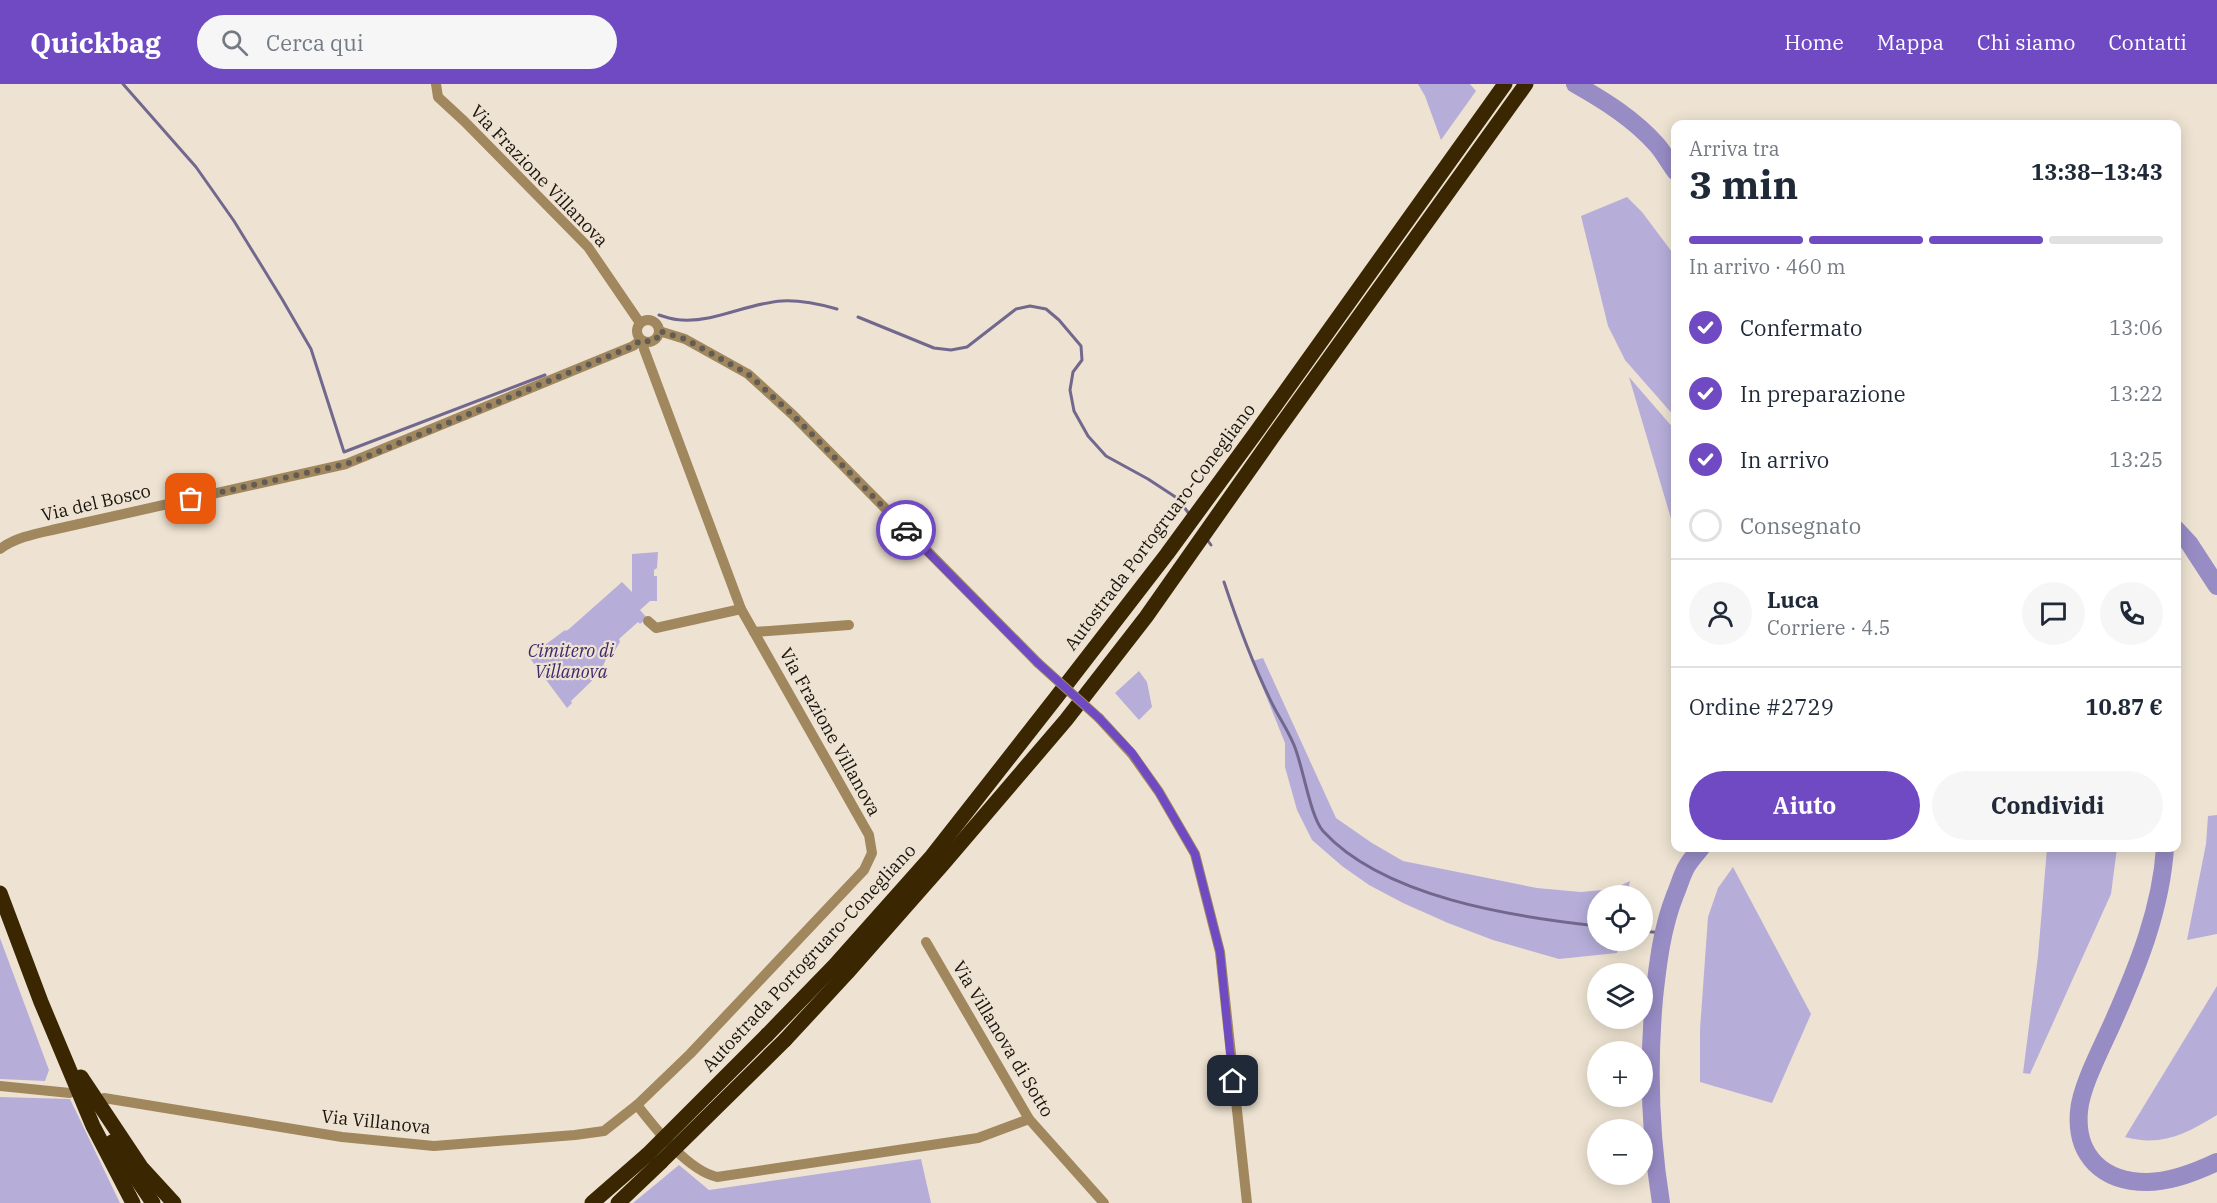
<!DOCTYPE html>
<html lang="it">
<meta charset="utf-8">
<style>
body{margin:0;font-family:"IBM Plex Serif",serif;background:#f6f6f7;color:#1f2937;height:100vh;display:flex;flex-direction:column;font-size:22px;white-space:nowrap}
*{box-sizing:border-box;margin:0}
p{font-size:20px;color:#747a83}
.icon{flex:none;width:33px;height:33px;fill:none;stroke:currentColor;stroke-width:2;stroke-linecap:round;stroke-linejoin:round}
.map{position:relative;flex:1;overflow:hidden}
.details{position:absolute;left:1671px;top:36px;width:510px;height:732px;display:flex;flex-direction:column;background:#fff;border-radius:12px;box-shadow:0 3px 15px #0003}
.details>*{flex:none}
.fabs{position:absolute;left:1587px;top:801px;display:grid;gap:12px}
.fabs a{display:grid;place-items:center;width:66px;height:66px;border-radius:50%;background:#fff;box-shadow:0 3px 15px #0003;font-size:30px}
.pin{position:absolute;display:grid;place-items:center;width:51px;height:51px;color:#fff;margin:-26px;border-radius:12px;box-shadow:0 3px 9px #0006}
.courier{position:absolute;display:grid;place-items:center;width:60px;height:60px;margin:-30px;border:4px solid #704ac3;border-radius:50%;background:#fff;color:#222;box-shadow:0 2px 8px #0007}
.summary em{font-style:normal;font-weight:800}
.summary div{display:flex;flex-direction:column-reverse}
.summary{display:flex;align-items:center;justify-content:space-between;height:102px;padding:0 18px}
h1{font-size:39px;font-weight:800;line-height:45px}
.bar{display:grid;grid-template-columns:repeat(4,1fr);gap:9px 6px;align-content:center;height:72px;padding:0 18px}
.bar i{height:8px;border-radius:4px;background:#e0e1e3}
.bar .active{background:#704ac3}
.bar p{grid-column:span 4}
.line{display:flex;align-items:center;gap:15px;padding:0 18px;border-top:2px solid #e0e1e3}
.line div{flex:1}
.round{display:grid;place-items:center;flex:none;width:63px;height:63px;border-radius:32px;background:#f6f6f7}
ol{padding:0 18px;list-style:none}
li{display:flex;align-items:center;gap:18px;height:66px}
li p{margin-inline-start:auto}
li .icon{padding:6px;border-radius:50%;background:#704ac3;color:#fff;stroke-width:4}
li:last-child{color:#747a83}
li i{width:33px;height:33px;border:3px solid #e0e1e3;border-radius:50%}
.cta{display:flex;gap:12px;margin-top:auto;padding:12px 18px}
.cta a{flex:1;height:69px;border-radius:36px;background:#704ac3;color:#fff;font-size:24px;font-weight:800;line-height:69px;text-align:center}
.cta a+a{background:#f6f6f7;color:#1f2937}
header{display:flex;align-items:center;gap:36px;box-sizing:border-box;height:84px;padding:0 30px;background:#704ac3;color:#fff}
header strong{font-size:28px}
nav{display:flex;gap:33px;margin-inline-start:auto;font-size:21px}
.search{width:420px;height:54px;background:#f6f6f7;display:flex;align-items:center;gap:15px;box-sizing:border-box;padding:0 21px;border-radius:33px;color:#747a83;font-size:22px}
.map>svg:first-child{display:block}
.green{fill:#b6aed9}
.lines{fill:none;stroke-linecap:round;stroke-linejoin:round}
.stream{stroke:#72688e;stroke-width:3}
.river{stroke:#988cc5;stroke-width:18}
.minor{stroke:#a1875e;stroke-width:10}
.highway{stroke:#3a2702;stroke-width:15}
.minor-bridge{stroke:#a1875e;stroke-width:10}
.highway-bridge{stroke:#3a2702;stroke-width:15}
.done{stroke:#635c53;stroke-width:6;stroke-dasharray:0 10.8}
.route{stroke:#704ac3;stroke-width:8}
.labels{text-anchor:middle;stroke-width:4.5;stroke-linejoin:round;paint-order:stroke}
.street-label{font-size:18px;fill:#18140e;stroke:#eee3d2}
.park-label{font-size:18px;font-style:italic;fill:#3d296d;stroke:#eee3d2}
</style>
<header>
<strong>Quickbag</strong>
<div class="search"><svg class="icon" aria-label="search" viewBox="0 0 24 24"><circle cx="10" cy="10" r="6"/><path d="M15 15l6 6"/></svg>Cerca qui</div>
<nav><a>Home</a><a>Mappa</a><a>Chi siamo</a><a>Contatti</a></nav>
</header>
<div class="map">
<svg width="2217" height="1119" viewBox="0 0 2217 1119">
<rect width="100%" height="100%" fill="#eee3d2"/>
<!-- green -->
<g class="green">
<path d="M1418 0H1470L1476 7 1441 56 1425 12Z"/>
<path d="M1627 113 1642 128 1675 172V333L1625 276 1608 242 1581 132Z"/>
<path d="M1629 293 1675 346V448Z"/>
<path d="M658 468 657 484 654 486V492H657V517H650L640 526 647 534 640 540 638 538 619 555 620 558 614 568 606 575 600 589 571 617 572 619 567 624 529 573 565 546 566 547 569 545 622 498 632 508V470Z"/>
<path d="M1263 574 1336 734 1372 759 1403 777 1537 804 1581 808 1613 805 1630 797 1627 811 1598 812V856L1619 857 1617 869 1559 875 1493 856 1448 839 1403 819 1369 801 1342 782 1312 756 1297 726 1285 683V659L1252 577Z"/>
<path d="M1139 587 1147 598 1152 623 1139 636 1115 609Z"/>
<path d="M2217 731V850L2187 856 2206 760 2208 732Z"/>
<path d="M2047 764H2117L2111 810 2030 990 2023 989 2038 872Z"/>
<path d="M1733 783 1811 930 1772 1019 1700 998V945L1708 833 1718 804Z"/>
<path d="M0 854 49 986 45 997 0 995Z"/>
<path d="M2217 902V1031C2186 1050 2161 1063 2125 1053Z"/>
<path d="M0 1013 70 1015 120 1119H0Z"/>
<path d="M921 1075 931 1119H633L679 1081 709 1106Z"/>
</g>
<g class="lines">
<!-- stream -->
<g class="stream">
<path d="M123 0 196 83 234 137 282 215 311 265 344 368 545 291"/>
<path d="M659 231C666 233 674 236 682 236 716 238 748 219 782 217 800 216 819 220 837 225"/>
<path d="M858 233 934 264 951 266 967 263 1016 225 1030 222 1046 225 1059 236 1081 262 1082 276 1073 288 1070 306 1074 327 1088 352 1106 372 1148 395 1177 414 1190 431"/>
<path d="M1206 454 1211 461"/>
<path d="M1224 498C1237 537 1251 576 1269 613 1276 629 1287 644 1294 661 1303 682 1310 732 1323 747 1383 813 1513 833 1598 842"/>
<path d="M1642 847 1663 849"/>
</g>
<!-- river -->
<g class="river">
<path d="M1575 0C1605 17 1634 35 1657 61 1664 69 1669 79 1676 88"/>
<path d="M2176 445 2189 459 2217 502"/>
<path d="M2165 764C2161 825 2138 882 2113 938 2103 961 2081 1002 2079 1027 2075 1072 2103 1098 2147 1098 2170 1098 2196 1088 2217 1078"/>
<path d="M1661 1119C1650 1051 1648 983 1654 914 1658 878 1662 844 1675 811 1679 802 1682 790 1687 782 1691 775 1697 769 1701 764"/>
</g>
<!-- minor -->
<g class="minor">
<path d="M436 0 438 13 464 37 588 163 640 239"/>
<circle cx="648" cy="247" r="11"/>
<path d="M659 247 685 255 748 290 793 331 1038 579"/>
<path d="M0 465C15 454 34 450 52 446L346 380 633 262 641 256"/>
<path d="M648 537 656 544 741 525"/>
<path d="M754 548 849 541"/>
<path d="M1099 634 1132 670 1159 708 1195 770 1220 868 1247 1119"/>
<path d="M926 858 1029 1035 1104 1119"/>
<path d="M0 1002 70 1009"/>
<path d="M104 1014 342 1053 434 1062 575 1051 604 1047 637 1021 690 970 864 786 872 769 869 751 741 525 644 265 643 257"/>
<path d="M637 1021C656 1045 687 1086 717 1093L978 1054 1029 1035"/>
</g>
<!-- highway -->
<g class="highway">
<path d="M0 809 41 918 93 1042 133 1119"/>
<path d="M767 951 835 881 932 772 1055 615 1167 470 1257 347 1505 0"/>
<path d="M785 956 847 889 943 780 1066 636 1146 533 1274 351 1526 0"/>
<path d="M81 993 141 1083 174 1119"/>
<path d="M112 1058 153 1119"/>
<path d="M592 1119 647 1071"/>
<path d="M618 1119 661 1078"/>
</g>
<!-- minor-bridge -->
<path class="minor-bridge" d="M1038 579 1099 634"/>
<!-- highway-bridge -->
<g class="highway-bridge">
<path d="M647 1071 767 951"/>
<path d="M661 1078 785 956"/>
</g>
</g>
<g class="lines">
<!-- done -->
<path class="done" d="M191 415 346 380 368 372 633 262 641 256 651 258 657 254 659 247 685 255 748 290 793 331 906 446"/>
<!-- route -->
<path class="route" d="M906 446 1038 579 1099 634 1132 669 1159 708 1195 770 1220 868 1233 997"/>
</g>
<g class="labels">
<!-- street labels -->
<g class="street-label">
<text transform="translate(539 92) rotate(46)" y="6">Via Frazione Villanova</text>
<text transform="translate(96 419) rotate(-13)" y="6">Via del Bosco</text>
<text transform="translate(1160 443) rotate(-53)" y="6">Autostrada Portogruaro-Conegliano</text>
<text transform="translate(830 648) rotate(61)" y="6">Via Frazione Villanova</text>
<text transform="translate(809 874) rotate(-47)" y="6">Autostrada Portogruaro-Conegliano</text>
<text transform="translate(1003 955) rotate(59)" y="6">Via Villanova di Sotto</text>
<text transform="translate(376 1038) rotate(6)" y="6">Via Villanova</text>
</g>
<!-- park labels -->
<g class="park-label">
<text x="571" y="573">Cimitero di<tspan x="571" dy="21">Villanova</tspan></text>
</g>
</g>
</svg>
<div class="fabs">
<a><svg class="icon" aria-label="locate" viewBox="0 0 24 24"><circle cx="12" cy="12" r="6"/><path d="M12 2v4M12 18v4M2 12h4M18 12h4"/></svg></a>
<a><svg class="icon" aria-label="layers" viewBox="0 0 24 24"><path d="M12 4l9 5-9 5-9-5zM3 14l9 5 9-5"/></svg></a>
<a>+</a>
<a>−</a>
</div>
<div class="pin" style="left:191px;top:415px;background:#ea580c"><svg class="icon" aria-label="bag" viewBox="0 0 24 24"><path d="M5 8h14l-1 12H6zM9 8a3 3 0 0 1 6 0"/></svg></div>
<div class="pin" style="left:1233px;top:997px;background:#1f2937"><svg class="icon" aria-label="home" viewBox="0 0 24 24"><path d="M3 11l9-7 9 7M6 9v11h12V9"/></svg></div>
<div class="courier" style="left:906px;top:446px"><svg class="icon" aria-label="car" viewBox="0 0 24 24"><path d="M5 17H2v-5l4-1 3-4h7l3 4 3 1v5h-3M9 17h6M6 11h13"/><circle cx="7" cy="17" r="2"/><circle cx="17" cy="17" r="2"/></svg></div>
<section class="details">
<div class="summary"><div><h1>3 min</h1><p>Arriva tra</p></div><em>13:38–13:43</em></div>
<div class="bar"><i class="active"></i><i class="active"></i><i class="active"></i><i></i><p>In arrivo · 460 m</p></div>
<ol>
<li><svg class="icon" aria-label="check" viewBox="0 0 24 24"><path d="M5 12l5 5 9-10"/></svg>Confermato<p>13:06</p></li>
<li><svg class="icon" aria-label="check" viewBox="0 0 24 24"><path d="M5 12l5 5 9-10"/></svg>In preparazione<p>13:22</p></li>
<li><svg class="icon" aria-label="check" viewBox="0 0 24 24"><path d="M5 12l5 5 9-10"/></svg>In arrivo<p>13:25</p></li>
<li><i></i>Consegnato</li>
</ol>
<div class="line" style="height:108px"><a class="round"><svg class="icon" aria-label="person" viewBox="0 0 24 24"><circle cx="12" cy="8" r="4"/><path d="M4 21q1-7 8-7t8 7"/></svg></a><div><b>Luca</b><p>Corriere · 4.5</p></div><a class="round"><svg class="icon" aria-label="chat" viewBox="0 0 24 24"><path d="M4 5h16v11H9l-5 4z"/></svg></a><a class="round"><svg class="icon" aria-label="phone" viewBox="0 0 24 24"><path d="M5 4h4l2 5-3 2q2 4 5 5l2-3 5 2v4C11 20 4 13 5 4z"/></svg></a></div>
<div class="line" style="height:78px"><div>Ordine #2729</div><b>10.87 €</b></div>
<div class="cta"><a>Aiuto</a><a>Condividi</a></div>
</section>
</div>
